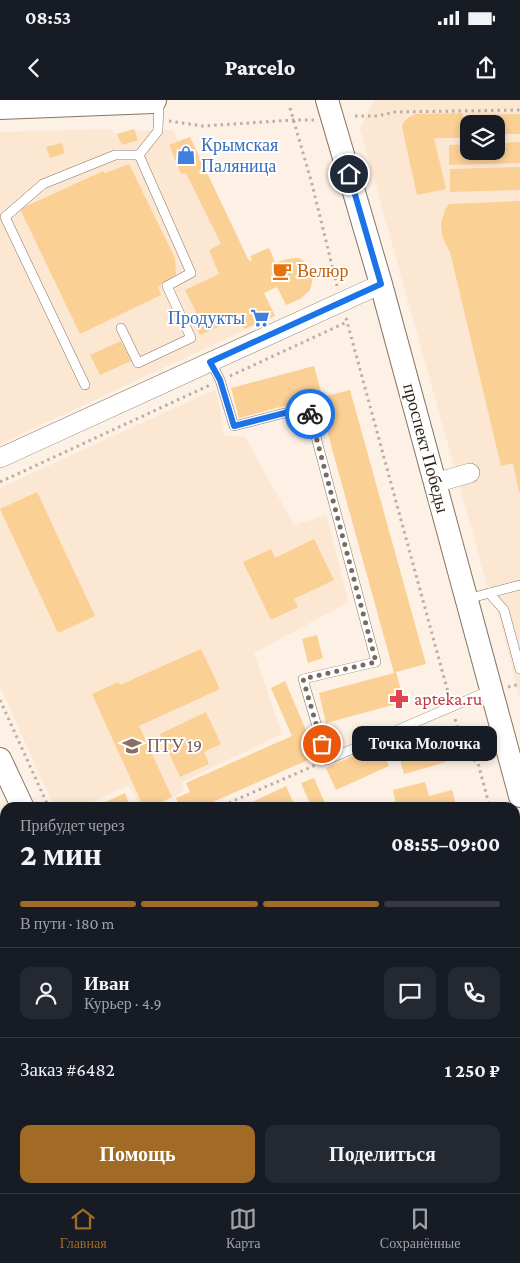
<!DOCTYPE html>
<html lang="ru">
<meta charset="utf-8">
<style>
body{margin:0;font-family:"Crimson Pro",serif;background:#242831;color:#f1f3f6;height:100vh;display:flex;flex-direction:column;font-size:19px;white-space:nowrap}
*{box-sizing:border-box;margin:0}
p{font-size:16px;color:#9ea1a6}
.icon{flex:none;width:28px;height:28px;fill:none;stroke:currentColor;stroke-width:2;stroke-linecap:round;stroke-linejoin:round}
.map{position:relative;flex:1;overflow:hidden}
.sheet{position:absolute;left:0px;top:702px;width:520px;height:391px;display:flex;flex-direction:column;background:#171b24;border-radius:15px 15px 0 0;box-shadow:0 2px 8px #0003}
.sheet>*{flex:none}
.controls{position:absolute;left:460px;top:15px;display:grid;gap:10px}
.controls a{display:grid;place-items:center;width:45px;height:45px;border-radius:10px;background:#171b24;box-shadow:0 2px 8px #0003;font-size:25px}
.pin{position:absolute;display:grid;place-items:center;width:42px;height:42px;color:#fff;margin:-21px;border:2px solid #fff;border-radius:50%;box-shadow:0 1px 5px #0007}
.courier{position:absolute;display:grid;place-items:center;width:50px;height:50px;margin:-25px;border:4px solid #1a73e8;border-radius:50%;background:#fff;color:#222;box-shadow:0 1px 6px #0007}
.bubble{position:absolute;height:35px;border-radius:10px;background:#171b24;box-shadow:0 2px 8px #0003;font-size:16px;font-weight:800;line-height:35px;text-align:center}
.headline em{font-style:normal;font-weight:800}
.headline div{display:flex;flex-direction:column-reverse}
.headline{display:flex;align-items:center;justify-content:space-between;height:85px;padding:0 20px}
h1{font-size:32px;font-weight:800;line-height:38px}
.bar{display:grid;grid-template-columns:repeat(4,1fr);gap:8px 5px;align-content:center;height:60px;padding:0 20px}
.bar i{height:6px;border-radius:4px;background:#363941}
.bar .current{background:#a16a25}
.bar p{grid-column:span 4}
.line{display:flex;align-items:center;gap:12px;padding:0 20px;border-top:1px solid #363941}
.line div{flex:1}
.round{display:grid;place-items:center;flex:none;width:52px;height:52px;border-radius:10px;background:#242831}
.primary-button{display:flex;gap:10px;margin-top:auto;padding:10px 20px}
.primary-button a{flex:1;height:58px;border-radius:10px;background:#a16a25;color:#fff;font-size:20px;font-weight:800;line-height:58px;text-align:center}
.primary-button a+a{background:#242831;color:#f1f3f6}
.status{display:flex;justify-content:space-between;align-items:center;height:35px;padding:0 25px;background:#171b24;direction:ltr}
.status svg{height:14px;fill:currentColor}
header{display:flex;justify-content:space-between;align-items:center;height:65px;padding:0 20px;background:#171b24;font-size:22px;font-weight:800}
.dock{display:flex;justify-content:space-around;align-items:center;height:70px;border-top:1px solid #363941;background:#171b24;font-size:14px;color:#9ea1a6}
.dock a{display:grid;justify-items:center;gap:2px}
.dock .current{color:#a16a25}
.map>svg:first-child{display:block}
.built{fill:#fce7d2;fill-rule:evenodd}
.building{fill:#fad094}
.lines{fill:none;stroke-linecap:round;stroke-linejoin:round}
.service-casing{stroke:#877563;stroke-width:10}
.minor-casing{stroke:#877563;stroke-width:20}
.tertiary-casing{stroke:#877563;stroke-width:24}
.secondary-casing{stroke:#877563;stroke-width:28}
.path{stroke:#baafa4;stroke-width:3;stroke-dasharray:2.5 4;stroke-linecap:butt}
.service{stroke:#fff;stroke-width:9}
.minor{stroke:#fff;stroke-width:19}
.tertiary{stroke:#fff;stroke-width:22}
.secondary{stroke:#fff;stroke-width:26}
.done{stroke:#756b63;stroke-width:5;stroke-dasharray:0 9}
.route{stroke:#1a73e8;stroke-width:6}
.labels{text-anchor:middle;stroke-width:4;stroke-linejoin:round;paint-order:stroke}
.shop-label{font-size:18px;fill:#366cbe;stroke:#fff;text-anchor:start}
.food-label{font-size:18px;fill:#c56008;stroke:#fff;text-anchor:start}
.street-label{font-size:18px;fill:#2c241d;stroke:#fff}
.health-label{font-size:18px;fill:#be3a42;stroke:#fff;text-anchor:start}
.education-label{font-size:18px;fill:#785e54;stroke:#fff;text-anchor:start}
</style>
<div class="status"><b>08:53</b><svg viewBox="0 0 49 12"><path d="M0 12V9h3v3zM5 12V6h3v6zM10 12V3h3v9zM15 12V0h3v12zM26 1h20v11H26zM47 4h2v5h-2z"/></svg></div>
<header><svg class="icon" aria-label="back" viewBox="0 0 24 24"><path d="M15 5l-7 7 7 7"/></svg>Parcelo<svg class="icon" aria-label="share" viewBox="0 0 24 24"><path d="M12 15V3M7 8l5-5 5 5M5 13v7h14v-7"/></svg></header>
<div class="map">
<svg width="520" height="1093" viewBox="0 0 520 1093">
<rect width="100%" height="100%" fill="#fdf0e4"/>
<!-- built -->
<g class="built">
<path d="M374 0H520V480L488 488 360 29ZM469 24H496V51H469Z"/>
<path d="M108 29 117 34 134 29 137 31 173 30 178 41 190 37 202 66 275 216 0 344V32Z"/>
<path d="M216 289 225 336 245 337 294 425 326 415 349 502 254 553 282 634 182 682 184 691 154 707H140L129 685 81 707H54L0 586V388Z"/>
<path d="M520 491V599L494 498Z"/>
</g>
<!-- building -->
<g class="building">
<path d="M463 13V38H434L446 89 417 95 402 27 404 22 409 17 416 14Z"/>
<path d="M520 14V34H496V24H469V34H467V15Z"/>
<path d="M134 29 138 40 122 45 117 34Z"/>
<path d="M190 37 248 159 250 161 252 160 250 156 269 148 275 163 287 159 299 158 309 165 313 178 310 190 300 199 286 205 277 187 264 193 275 216 244 229 239 217 200 235 191 216 196 212 185 190 219 174 209 150 221 144 186 73 181 74 169 45Z"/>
<path d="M520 42V63L449 65V45L469 44V51H496V43Z"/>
<path d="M62 43 65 53 50 58 46 47Z"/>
<path d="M129 64 175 158 176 175 158 187 161 195 80 234 20 109 103 71 105 73Z"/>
<path d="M520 67V90L450 92V69Z"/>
<path d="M520 101V392H519L513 363 501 366 450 152 445 143 442 134 441 124 445 110 449 104Z"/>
<path d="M121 241 131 261 100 275 90 255Z"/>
<path d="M314 266 322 296 239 318 231 288Z"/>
<path d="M350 290 426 564 396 572 404 602 326 623 319 593 394 573 318 298Z"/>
<path d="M37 392 95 516 58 533 0 409Z"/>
<path d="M314 439 334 480 294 499 298 507 271 520 243 462 271 449 275 458Z"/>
<path d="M317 535 323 558 308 563 302 539Z"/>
<path d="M201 549 220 589 139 626 172 697 149 708H144L92 594 118 582 120 585Z"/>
<path d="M285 581 317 656 199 708H181L176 698 190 692 186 683 292 636 271 588Z"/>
<path d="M206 612 221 644 204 652 209 664 180 677 160 634Z"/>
<path d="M438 634 446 662 404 674 396 646Z"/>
<path d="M379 644 389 666 336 690 326 668Z"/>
<path d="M314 678 327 708H312L301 683Z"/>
<path d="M425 682 429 696 452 690 457 708H397L393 690Z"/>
<path d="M286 686 293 702 280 708H240Z"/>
<path d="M125 693 131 708H92Z"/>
<path d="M5 811V851L0 853V813Z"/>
<path d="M5 908V951L0 954V910Z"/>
<path d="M515 910 520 927V1005L515 1006Z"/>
<path d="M5 1070V1089H42L33 1093H0V1072Z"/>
</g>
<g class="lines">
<!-- service casing -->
<g class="service-casing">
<g id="service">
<path d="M121 228 138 263 191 238 167 186 191 173 139 55 158 31 159 0"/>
<path d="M211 262 220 280 234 326 308 307 376 562 303 579 327 660 491 590"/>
<path d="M85 285 5 117 43 84 115 55H139"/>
<path d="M489 493 504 510 520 569"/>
<path d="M467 499 520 485"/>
<path d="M0 796 5 793"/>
<path d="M515 827 520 826"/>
<path d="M0 880 5 885"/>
<path d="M0 978 5 975"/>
<path d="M515 1032 520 1031"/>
<path d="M70 1093 80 1089"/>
</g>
</g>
<!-- minor casing -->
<g class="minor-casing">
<g id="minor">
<path d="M0 358 381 184"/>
<path d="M435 383 470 373"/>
</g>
</g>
<!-- tertiary casing -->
<g class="tertiary-casing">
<g id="tertiary">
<path d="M327 0 381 184 520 696"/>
<path d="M0 659 23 708"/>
<path d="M196 1089 198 1093"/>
</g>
</g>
<!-- secondary casing -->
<g class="secondary-casing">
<path id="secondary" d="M0 6 153 0"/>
</g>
<!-- path -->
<g class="path">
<path d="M290 8 312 84 337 186"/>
<path d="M355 16H378L394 12 520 10"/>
<path d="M169 21 203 26 294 20H315"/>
<path d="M346 218 449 596"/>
<path d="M230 276 347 222"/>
<path d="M0 382 210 285"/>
<path d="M508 587 520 584"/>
<path d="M0 600 49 708"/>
<path d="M455 619C461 636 462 653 478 663L490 708"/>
<path d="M217 708 318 664"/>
<path d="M515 797 519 816"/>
<path d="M174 1089 175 1093"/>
<path d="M221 1089 223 1093"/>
</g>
<!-- service -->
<use href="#service" class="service"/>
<!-- minor -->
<use href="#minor" class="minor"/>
<!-- tertiary -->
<use href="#tertiary" class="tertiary"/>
<!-- secondary -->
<use href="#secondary" class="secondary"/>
</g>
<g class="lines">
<!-- done -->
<path class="done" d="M310 314 376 562 303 579 322 644"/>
<!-- route -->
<path class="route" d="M310 314 308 307 234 326 220 280 210 262 381 184 349 74"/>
</g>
<!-- icons -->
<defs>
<g id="shop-bare" transform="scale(1.5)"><path d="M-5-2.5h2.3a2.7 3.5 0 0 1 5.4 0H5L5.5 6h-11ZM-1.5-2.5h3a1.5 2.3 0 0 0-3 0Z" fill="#3f7fe0" stroke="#fff" stroke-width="2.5" paint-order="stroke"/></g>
<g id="cafe-bare" transform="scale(1.5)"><path d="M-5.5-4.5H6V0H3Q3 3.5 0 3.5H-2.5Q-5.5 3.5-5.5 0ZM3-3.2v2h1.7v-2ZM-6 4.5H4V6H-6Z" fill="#e8710a" stroke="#fff" stroke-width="2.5" paint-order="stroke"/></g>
<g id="supermarket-bare" transform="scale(1.5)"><path d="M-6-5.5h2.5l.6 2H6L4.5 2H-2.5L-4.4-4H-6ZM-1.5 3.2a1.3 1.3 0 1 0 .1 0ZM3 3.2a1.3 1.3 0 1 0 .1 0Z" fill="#3f7fe0" stroke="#fff" stroke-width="2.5" paint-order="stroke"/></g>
<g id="pharmacy-bare" transform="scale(1.5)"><path d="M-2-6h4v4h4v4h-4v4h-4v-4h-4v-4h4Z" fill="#e0444e" stroke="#fff" stroke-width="2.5" paint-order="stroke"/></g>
<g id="university-bare" transform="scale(1.5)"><path d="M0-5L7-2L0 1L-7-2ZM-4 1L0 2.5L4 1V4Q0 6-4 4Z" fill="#8d6e63" stroke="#fff" stroke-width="2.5" paint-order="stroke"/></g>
</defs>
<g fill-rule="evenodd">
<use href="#shop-bare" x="186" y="55"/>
<use href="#cafe-bare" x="282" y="171"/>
<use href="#supermarket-bare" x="260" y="218"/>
<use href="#pharmacy-bare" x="399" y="599"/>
<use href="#university-bare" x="132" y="646"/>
</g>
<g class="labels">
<!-- shop labels -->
<g class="shop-label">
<text x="201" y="51">Крымская<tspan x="201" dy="21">Паляница</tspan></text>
<text x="245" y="224" text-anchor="end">Продукты</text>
</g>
<!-- food labels -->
<g class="food-label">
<text x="297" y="177">Велюр</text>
</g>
<!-- street labels -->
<g class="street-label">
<text transform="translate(426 348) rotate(75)" y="6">проспект Победы</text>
</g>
<!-- health labels -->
<g class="health-label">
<text x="414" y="605">apteka.ru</text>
</g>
<!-- education labels -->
<g class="education-label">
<text x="147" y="652">ПТУ 19</text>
</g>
</g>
</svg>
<div class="controls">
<a><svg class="icon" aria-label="layers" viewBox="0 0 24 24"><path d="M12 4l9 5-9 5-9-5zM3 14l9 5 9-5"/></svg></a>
</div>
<div class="pin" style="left:322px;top:644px;background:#ea580c"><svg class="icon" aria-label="bag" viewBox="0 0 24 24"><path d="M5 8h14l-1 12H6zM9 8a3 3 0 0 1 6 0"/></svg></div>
<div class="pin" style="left:349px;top:74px;background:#1f2937"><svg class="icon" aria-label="home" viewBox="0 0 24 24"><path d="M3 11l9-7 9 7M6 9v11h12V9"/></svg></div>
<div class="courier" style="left:310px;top:314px"><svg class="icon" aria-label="bike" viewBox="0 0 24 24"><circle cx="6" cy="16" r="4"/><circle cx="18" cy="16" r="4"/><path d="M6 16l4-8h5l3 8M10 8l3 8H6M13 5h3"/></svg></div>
<div class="bubble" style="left:352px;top:626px;width:145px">Точка Молочка</div>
<section class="sheet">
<div class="headline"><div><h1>2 мин</h1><p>Прибудет через</p></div><em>08:55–09:00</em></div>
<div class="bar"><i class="current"></i><i class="current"></i><i class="current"></i><i></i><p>В пути · 180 m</p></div>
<div class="line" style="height:90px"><a class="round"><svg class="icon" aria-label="person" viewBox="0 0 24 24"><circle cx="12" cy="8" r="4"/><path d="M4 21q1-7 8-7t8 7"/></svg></a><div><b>Иван</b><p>Курьер · 4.9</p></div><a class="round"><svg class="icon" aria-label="chat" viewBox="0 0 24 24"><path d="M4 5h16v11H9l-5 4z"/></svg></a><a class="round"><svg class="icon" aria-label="phone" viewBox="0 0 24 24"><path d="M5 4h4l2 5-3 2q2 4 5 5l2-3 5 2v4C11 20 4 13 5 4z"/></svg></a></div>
<div class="line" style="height:65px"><div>Заказ #6482</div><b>1 250 ₽</b></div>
<div class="primary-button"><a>Помощь</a><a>Поделиться</a></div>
</section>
</div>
<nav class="dock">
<a class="current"><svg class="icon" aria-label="home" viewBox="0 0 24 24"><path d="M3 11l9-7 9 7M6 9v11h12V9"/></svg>Главная</a>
<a><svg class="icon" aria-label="map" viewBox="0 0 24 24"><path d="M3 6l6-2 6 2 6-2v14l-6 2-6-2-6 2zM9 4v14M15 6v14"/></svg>Карта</a>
<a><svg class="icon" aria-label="saved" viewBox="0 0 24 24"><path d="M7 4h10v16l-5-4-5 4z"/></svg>Сохранённые</a>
</nav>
